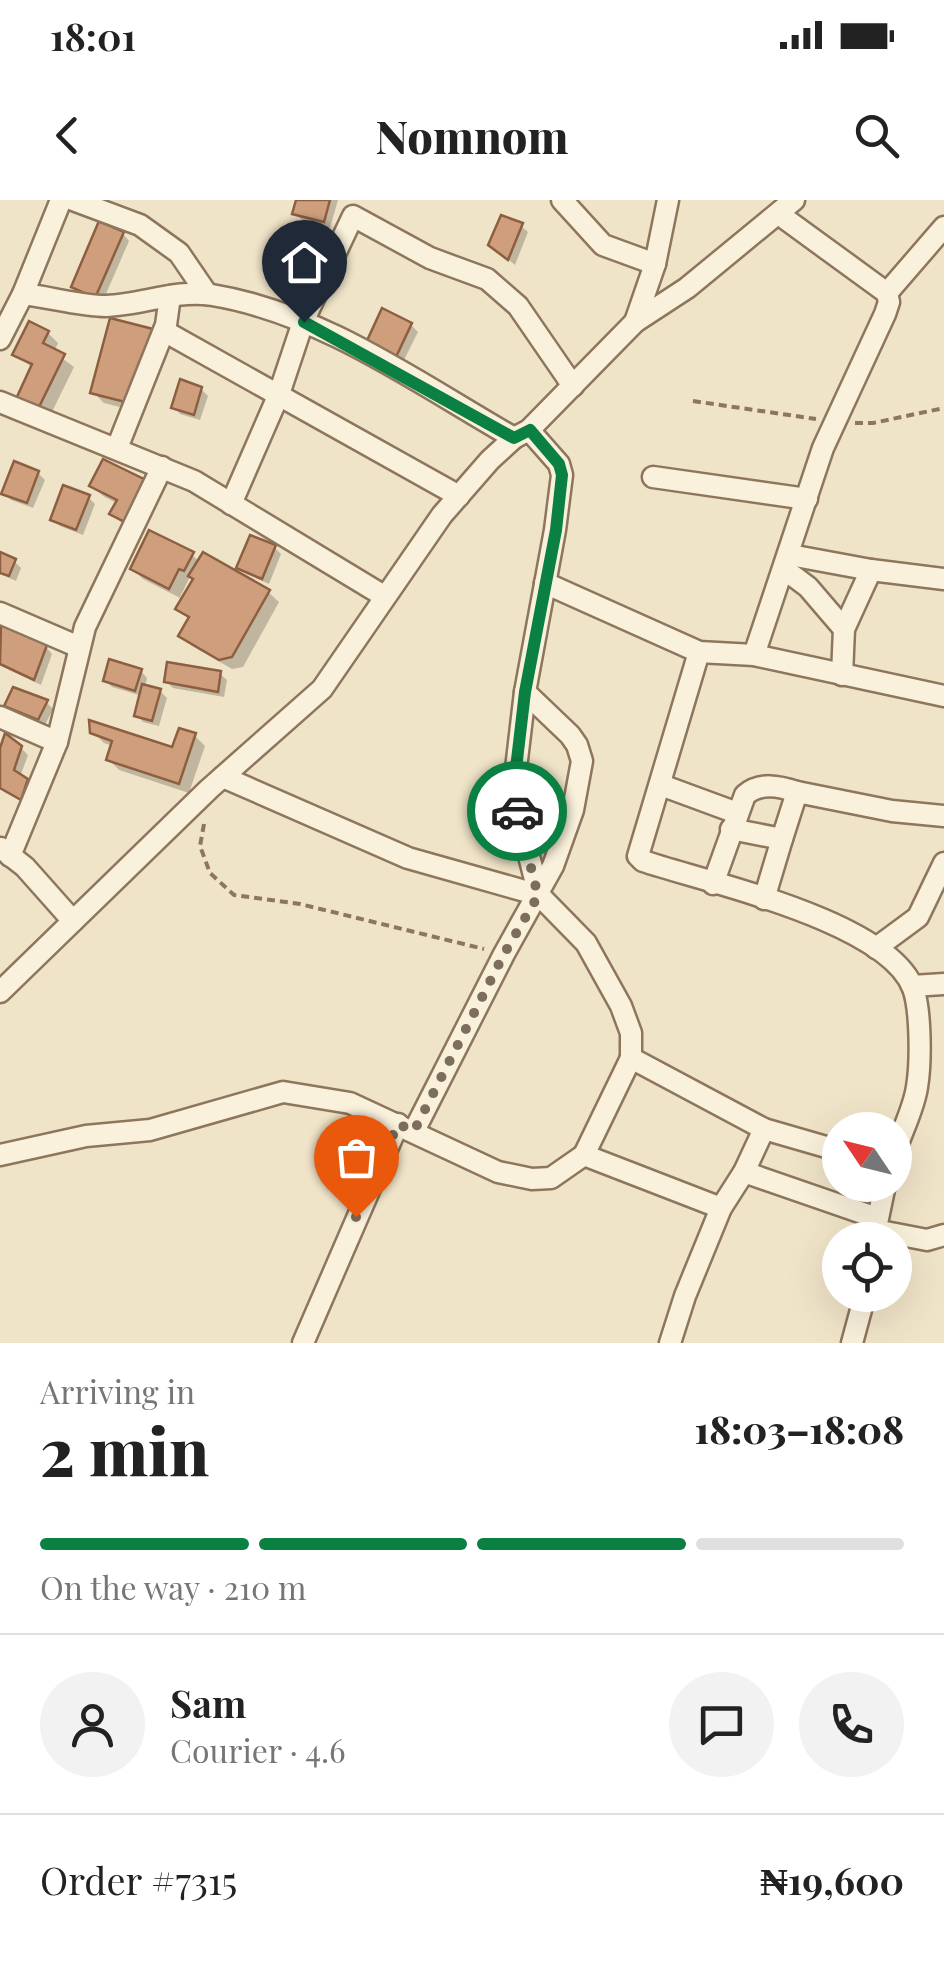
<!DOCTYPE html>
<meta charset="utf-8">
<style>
body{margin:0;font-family:"Playfair Display",serif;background:#f2f2f2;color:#222;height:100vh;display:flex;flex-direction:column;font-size:38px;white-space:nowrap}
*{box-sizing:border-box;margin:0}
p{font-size:32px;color:#767676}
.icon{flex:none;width:55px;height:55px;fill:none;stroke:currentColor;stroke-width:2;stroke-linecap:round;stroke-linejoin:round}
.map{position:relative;height:1143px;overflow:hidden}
.panel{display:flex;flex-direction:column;background:#fff;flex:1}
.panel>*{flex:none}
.needle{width:65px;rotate:305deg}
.tools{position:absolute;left:822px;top:912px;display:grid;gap:20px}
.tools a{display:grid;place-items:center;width:90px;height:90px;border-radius:50%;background:#fff;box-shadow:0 10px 40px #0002;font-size:50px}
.pin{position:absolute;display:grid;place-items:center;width:85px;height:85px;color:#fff;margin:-102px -42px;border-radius:50% 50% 50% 0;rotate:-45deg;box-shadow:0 0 10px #0007}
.pin .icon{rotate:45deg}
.courier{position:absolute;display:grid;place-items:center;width:100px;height:100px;margin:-50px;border:8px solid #0b8043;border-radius:50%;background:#fff;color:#222;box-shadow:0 2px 12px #0007}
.head em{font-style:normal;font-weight:800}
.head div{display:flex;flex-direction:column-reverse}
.head{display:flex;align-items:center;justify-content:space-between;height:170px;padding:0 40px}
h1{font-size:65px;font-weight:800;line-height:75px}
.bar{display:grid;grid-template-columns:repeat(4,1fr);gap:15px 10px;align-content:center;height:120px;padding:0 40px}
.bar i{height:12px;border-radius:8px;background:#e0e0e0}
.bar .on{background:#0b8043}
.bar p{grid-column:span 4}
.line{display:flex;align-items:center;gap:25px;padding:0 40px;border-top:2px solid #e0e0e0}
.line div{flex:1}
.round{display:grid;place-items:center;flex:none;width:105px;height:105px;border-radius:52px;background:#f2f2f2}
.status{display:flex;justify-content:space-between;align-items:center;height:70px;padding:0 50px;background:#fff;direction:ltr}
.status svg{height:28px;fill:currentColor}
header{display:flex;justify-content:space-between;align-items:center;height:130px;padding:0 40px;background:#fff;font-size:45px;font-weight:800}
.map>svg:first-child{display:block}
.shadow{fill:#0003}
.building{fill:#cf9f7d;stroke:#8d5f41;stroke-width:2.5}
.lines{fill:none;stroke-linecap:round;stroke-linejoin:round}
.minor-casing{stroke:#8d765c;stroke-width:25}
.path{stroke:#8d765c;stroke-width:4;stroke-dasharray:8 5;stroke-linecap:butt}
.minor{stroke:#faf1dc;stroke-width:20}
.done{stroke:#7c6e5b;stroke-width:10;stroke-dasharray:0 18}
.route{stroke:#0b8043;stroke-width:12}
</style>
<div class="status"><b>18:01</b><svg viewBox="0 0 49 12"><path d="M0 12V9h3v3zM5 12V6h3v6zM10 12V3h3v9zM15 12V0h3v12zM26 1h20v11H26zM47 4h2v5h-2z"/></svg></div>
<header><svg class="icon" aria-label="back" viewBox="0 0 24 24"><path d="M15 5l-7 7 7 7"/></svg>Nomnom<svg class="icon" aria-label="search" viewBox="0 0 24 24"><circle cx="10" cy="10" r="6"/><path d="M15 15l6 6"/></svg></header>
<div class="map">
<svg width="944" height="1143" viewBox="0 0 944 1143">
<rect width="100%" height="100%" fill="#f0e4c8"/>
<!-- shadow -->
<g class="shadow">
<path d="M299 0H338L330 28 302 20 295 13Z"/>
<path d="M521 26 528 32 515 65 498 51Z"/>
<path d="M123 34 129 41 102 103 80 93 74 86Z"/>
<path d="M411 125 418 132 402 164 375 151Z"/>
<path d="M151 132 162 142 143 213 104 203 93 192Z"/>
<path d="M48 133 58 143 54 152 74 167 49 218 29 209 33 168 15 154Z"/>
<path d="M201 189 208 196 200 220 180 214 174 207Z"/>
<path d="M104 262 140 333 123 324 112 314 118 304 103 296 92 286Z"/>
<path d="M38 273 45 280 33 308 11 300 4 293Z"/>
<path d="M88 297 95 304 83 335 60 326 53 320Z"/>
<path d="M275 348 281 354 269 384 246 374 239 368Z"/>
<path d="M192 355 200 362 268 392 279 402 243 467 232 469 192 446 181 435 190 420 179 409 195 380 190 377 180 397 182 399 143 379 133 369Z"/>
<path d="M0 358 14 361 21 368 16 381 0 374Z"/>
<path d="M2 427 46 447 52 454 41 485 0 465Z"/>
<path d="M141 471 147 478 145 487 160 491 167 498 159 526 143 522 137 515 142 496 112 487 105 480Z"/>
<path d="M220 474 227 480 224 497 173 488 166 481Z"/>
<path d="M46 502 53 509 45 525 14 512 7 505Z"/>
<path d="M93 532 174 551 194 535 205 546 189 593 119 570 109 560 113 546 104 543Z"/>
<path d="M21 548 28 555 20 577 34 588 28 605 0 589V555Z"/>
</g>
<!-- building -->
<g class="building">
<path d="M296 0H330L324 22 292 14Z"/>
<path d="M501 15 523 23 508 60 488 45Z"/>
<path d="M99 21 124 32 95 98 71 87Z"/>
<path d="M382 108 412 123 395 159 365 145Z"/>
<path d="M110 118 153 129 133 204 90 193Z"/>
<path d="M29 121 49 131 43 143 65 154 38 209 16 199 32 164 12 155Z"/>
<path d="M180 179 202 187 194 215 171 208Z"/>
<path d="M103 259 150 282 129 324 109 314 117 300 89 286Z"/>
<path d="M14 261 39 271 27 303 1 294Z"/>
<path d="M63 285 90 295 76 330 50 320Z"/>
<path d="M149 330 194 352 184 371 179 369 169 389 130 369Z"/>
<path d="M250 335 276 345 262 379 236 368Z"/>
<path d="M0 352 16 359 9 376 0 373Z"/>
<path d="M203 352 270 390 232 457 219 460 178 436 189 417 175 409 193 379 188 376Z"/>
<path d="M1 423 47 445 34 480 0 464Z"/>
<path d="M109 459 142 469 135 491 103 481Z"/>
<path d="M167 462 221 471 218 492 164 482Z"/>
<path d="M142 484 161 489 152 521 134 516Z"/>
<path d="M13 487 48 500 38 520 4 506Z"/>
<path d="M89 520 172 547 179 528 196 533 179 584 106 560 112 541 90 533Z"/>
<path d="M5 533 22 546 14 570 28 579 21 600 0 588V548Z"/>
</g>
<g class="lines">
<!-- minor casing -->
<g class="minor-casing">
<g id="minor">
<path d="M73 0 140 25 179 53 207 94"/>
<path d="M562 0 603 45 655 64"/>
<path d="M780 15 887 93"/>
<path d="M23 94C50 97 80 106 106 106 142 105 176 89 212 95 322 113 419 184 514 238"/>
<path d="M635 122 655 64 668 0"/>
<path d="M164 131 459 296"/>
<path d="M0 139 23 94 61 0"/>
<path d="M0 202 194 281 384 396"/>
<path d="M529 230 559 264 562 275 555 330 525 492 513 594 539 695 586 743 621 806 631 833V858L764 929 744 972 721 1008 685 1096 670 1143"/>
<path d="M117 248 166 125 170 96"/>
<path d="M653 277 807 299"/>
<path d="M231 304 279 194 303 122 353 16 430 58 487 79 518 106 573 186"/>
<path d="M790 355 871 370 944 379"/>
<path d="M784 369 808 387 844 429"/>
<path d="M545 383 699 452 754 455 944 496"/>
<path d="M0 413 79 447"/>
<path d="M699 452 638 656 643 661C709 683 887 721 913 788 921 810 921 863 917 887 914 908 902 931 895 952"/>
<path d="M754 455 823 248 885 114 889 102 887 93 944 27"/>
<path d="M842 475 844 429 871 370"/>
<path d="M0 517 57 542"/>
<path d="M223 577 408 658 539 695"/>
<path d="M661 585 737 613"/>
<path d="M731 629 782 639 797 592 892 611 944 616"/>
<path d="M1 648 25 667 73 721"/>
<path d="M10 656 57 542 85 427 162 267"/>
<path d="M713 684 745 595C760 582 779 586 797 592"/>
<path d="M764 699 782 639"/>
<path d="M876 748 918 717 944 663"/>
<path d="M912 786 944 784"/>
<path d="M0 792 209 589 322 489 442 315 490 260 514 238 529 230 635 122 687 88 794 0"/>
<path d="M764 929 840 951"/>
<path d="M414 931 504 754 553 666 573 610 582 561 577 545 570 535 525 492"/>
<path d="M0 955 86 936 150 930 283 892 350 903 498 972 532 979 551 978 584 955 721 1008"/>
<path d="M584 955 631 858"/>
<path d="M744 972 877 1018"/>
<path d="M876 1028 885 985"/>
<path d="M875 1030 927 1040 944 1035"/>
<path d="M303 1143 398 924"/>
<path d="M852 1143 865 1095"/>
</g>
</g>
<!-- path -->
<g class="path">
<path d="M693 201 816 219"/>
<path d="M855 223H873L944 208"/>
<path d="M204 624 200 646 210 673 234 695 300 704 484 749"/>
</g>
<!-- minor -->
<use href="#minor" class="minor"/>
</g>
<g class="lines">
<!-- done -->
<path class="done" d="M356 1017 398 924 414 931 504 754 538 696 517 611"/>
<!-- route -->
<path class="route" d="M304 122 514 238 530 230 559 264 562 275 556 330 525 492 513 594 517 611"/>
</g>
</svg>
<div class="tools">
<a><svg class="needle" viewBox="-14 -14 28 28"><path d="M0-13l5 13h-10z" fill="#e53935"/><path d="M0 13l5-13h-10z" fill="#767676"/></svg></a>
<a><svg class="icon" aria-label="locate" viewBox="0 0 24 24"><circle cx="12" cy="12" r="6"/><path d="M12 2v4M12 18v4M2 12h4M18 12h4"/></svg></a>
</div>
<div class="pin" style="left:356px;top:1017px;background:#ea580c"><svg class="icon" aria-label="bag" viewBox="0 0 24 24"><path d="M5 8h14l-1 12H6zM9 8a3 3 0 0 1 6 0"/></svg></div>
<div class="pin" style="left:304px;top:122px;background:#1f2937"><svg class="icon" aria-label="home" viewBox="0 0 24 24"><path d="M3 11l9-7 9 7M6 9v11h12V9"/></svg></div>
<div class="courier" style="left:517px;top:611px"><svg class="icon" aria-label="car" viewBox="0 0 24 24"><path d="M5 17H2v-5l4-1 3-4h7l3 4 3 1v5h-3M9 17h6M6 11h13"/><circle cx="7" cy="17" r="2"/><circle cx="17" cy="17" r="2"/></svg></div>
</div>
<section class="panel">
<div class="head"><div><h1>2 min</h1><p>Arriving in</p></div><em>18:03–18:08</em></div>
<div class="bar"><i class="on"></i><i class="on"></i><i class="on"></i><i></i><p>On the way · 210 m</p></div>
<div class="line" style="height:180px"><a class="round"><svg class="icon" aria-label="person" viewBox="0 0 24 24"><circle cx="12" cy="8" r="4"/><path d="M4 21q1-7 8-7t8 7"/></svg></a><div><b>Sam</b><p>Courier · 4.6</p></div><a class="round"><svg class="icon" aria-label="chat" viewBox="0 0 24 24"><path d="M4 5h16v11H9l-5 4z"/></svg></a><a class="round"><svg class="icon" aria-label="phone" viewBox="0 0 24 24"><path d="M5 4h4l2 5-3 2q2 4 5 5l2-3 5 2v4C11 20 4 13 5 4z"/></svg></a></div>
<div class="line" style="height:130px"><div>Order #7315</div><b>₦19,600</b></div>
</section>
